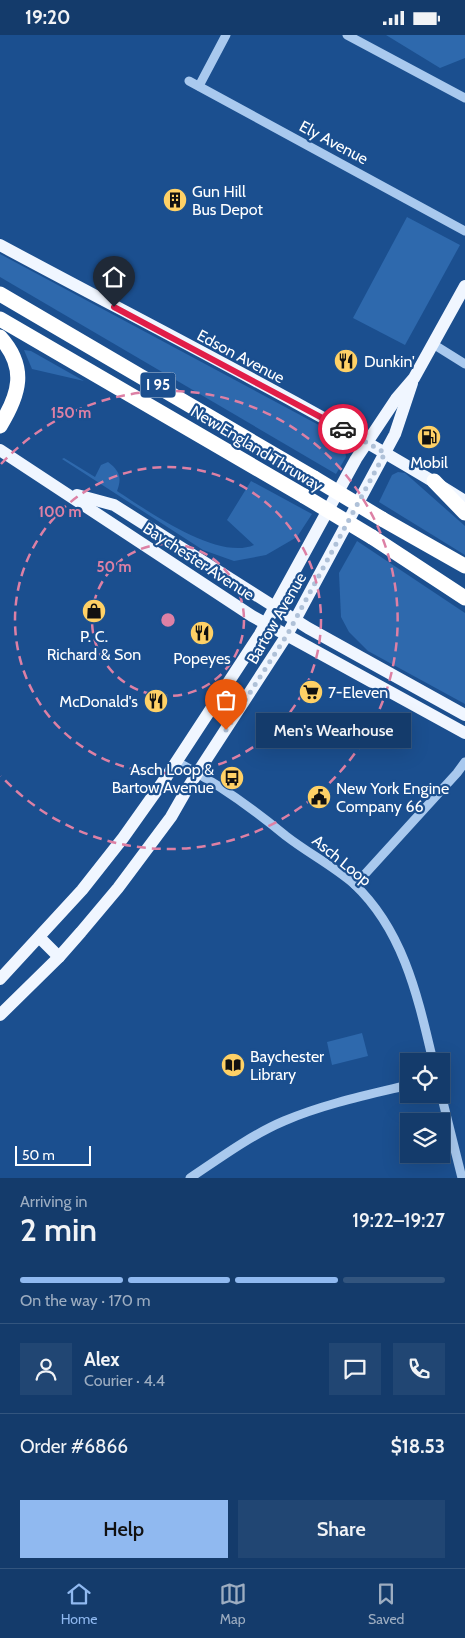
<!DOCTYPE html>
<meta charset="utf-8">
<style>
body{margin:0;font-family:Cabin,sans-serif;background:#214673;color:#f1f3f6;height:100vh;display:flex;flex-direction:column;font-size:19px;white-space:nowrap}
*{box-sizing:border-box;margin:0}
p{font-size:16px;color:#9dadc1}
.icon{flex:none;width:28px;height:28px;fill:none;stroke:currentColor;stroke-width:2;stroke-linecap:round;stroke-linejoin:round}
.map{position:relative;height:1143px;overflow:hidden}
.sheet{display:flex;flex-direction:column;background:#143b6b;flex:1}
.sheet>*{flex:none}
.fabs{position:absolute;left:400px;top:1018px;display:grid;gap:10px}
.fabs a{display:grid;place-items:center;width:50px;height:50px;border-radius:0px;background:#143b6b;box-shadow:0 5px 20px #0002,0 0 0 1px #33557e;font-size:25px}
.scale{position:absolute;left:15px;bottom:12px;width:76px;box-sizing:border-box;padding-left:5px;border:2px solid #fff;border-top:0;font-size:14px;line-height:18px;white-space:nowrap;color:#fff;-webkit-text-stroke:4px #1b4f8f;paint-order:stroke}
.pin{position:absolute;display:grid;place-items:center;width:42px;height:42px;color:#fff;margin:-51px -21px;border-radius:50% 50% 50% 0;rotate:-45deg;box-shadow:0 0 5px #0007}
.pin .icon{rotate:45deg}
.courier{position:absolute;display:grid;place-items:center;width:50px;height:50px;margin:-25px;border:4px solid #e11d48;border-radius:50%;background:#fff;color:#222;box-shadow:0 1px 6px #0007}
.bubble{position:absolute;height:35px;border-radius:0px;background:#143b6b;box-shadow:0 5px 20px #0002,0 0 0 1px #33557e;font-size:16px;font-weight:600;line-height:35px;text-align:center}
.head em{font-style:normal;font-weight:600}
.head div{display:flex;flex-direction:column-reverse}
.head{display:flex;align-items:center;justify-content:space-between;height:85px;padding:0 20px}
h1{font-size:32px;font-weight:600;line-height:38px}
.bar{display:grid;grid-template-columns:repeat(4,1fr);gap:8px 5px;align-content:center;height:60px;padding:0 20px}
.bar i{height:6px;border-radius:4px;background:#33557e}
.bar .selected{background:#90b9f0}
.bar p{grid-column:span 4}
.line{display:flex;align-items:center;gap:12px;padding:0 20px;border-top:1px solid #33557e}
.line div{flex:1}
.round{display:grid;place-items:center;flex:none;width:52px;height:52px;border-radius:0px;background:#214673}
.button{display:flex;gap:10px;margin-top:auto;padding:10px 20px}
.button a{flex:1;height:58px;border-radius:0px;background:#90b9f0;color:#111;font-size:20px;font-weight:600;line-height:58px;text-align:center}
.button a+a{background:#214673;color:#f1f3f6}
.status{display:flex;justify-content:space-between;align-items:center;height:35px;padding:0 25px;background:#143b6b;direction:ltr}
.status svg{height:14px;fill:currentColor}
.tab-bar{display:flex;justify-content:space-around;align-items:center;height:70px;border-top:1px solid #33557e;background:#143b6b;font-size:14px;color:#9dadc1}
.tab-bar a{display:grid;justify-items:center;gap:2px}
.tab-bar .selected{color:#90b9f0}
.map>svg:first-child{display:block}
.green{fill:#2e69ad}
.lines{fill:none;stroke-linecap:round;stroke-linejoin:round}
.minor{stroke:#a9c9ee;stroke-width:9}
.major{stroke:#f0f6ff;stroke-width:12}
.highway{stroke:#fff;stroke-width:15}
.highway-bridge{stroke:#fff;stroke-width:15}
.done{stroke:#afc1d8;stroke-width:5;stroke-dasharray:0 9}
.route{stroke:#e11d48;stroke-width:6}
.ring{fill:none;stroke:#dd80a5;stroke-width:2.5;stroke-dasharray:9 6}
.labels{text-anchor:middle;stroke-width:4.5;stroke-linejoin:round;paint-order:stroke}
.shield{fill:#1b4f8f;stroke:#bbcadd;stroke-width:1}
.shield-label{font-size:15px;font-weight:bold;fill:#fff}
.street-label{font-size:16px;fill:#fff;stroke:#1b4f8f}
.poi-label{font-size:16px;fill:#fff;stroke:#1b4f8f;text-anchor:start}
.centre{fill:#dd80a5;stroke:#1b4f8f;stroke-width:2.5}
.ring-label{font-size:15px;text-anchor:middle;font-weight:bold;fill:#dd80a5;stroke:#1b4f8f;stroke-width:4.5;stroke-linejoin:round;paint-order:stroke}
</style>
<div class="status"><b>19:20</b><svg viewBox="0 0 49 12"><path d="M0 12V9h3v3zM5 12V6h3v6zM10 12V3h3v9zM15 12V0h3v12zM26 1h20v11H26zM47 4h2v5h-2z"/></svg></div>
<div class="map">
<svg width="465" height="1143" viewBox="0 0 465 1143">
<rect width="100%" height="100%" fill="#1b4f8f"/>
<!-- green -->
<g class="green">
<path d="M386 0H465V23L440 33Z"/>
<path d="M407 182 460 210 405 310 353 283Z"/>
<path d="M0 219 343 403 346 422 336 439 0 242Z"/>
<path d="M24 315 31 316 84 346 32 334Z"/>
<path d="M64 423 95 442 101 430 108 427C120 436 122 443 117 456 148 476 218 526 254 510L227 485 251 446 312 479 297 502 266 520 234 526 203 515 62 424Z"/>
<path d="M398 437 405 438 465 491V520L379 467 392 440Z"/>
<path d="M357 506 465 578V669L368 616 349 597 341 582 339 538Z"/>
<path d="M362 998 368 1021 332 1030 327 1007Z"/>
</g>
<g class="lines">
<!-- minor -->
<g class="minor">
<path d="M347 0 465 63"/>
<path d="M189 46 465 196"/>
<path d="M199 51 226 0"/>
<path d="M433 309 465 329"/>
<path d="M177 727C216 747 252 773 286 801 308 818 333 831 354 849 404 896 418 963 433 1026"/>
<path d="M355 850 457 738 465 727"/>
<path d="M441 1059 462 1143"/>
<path d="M190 1143C220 1123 251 1100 284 1086 324 1069 367 1060 409 1050"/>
</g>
<!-- major -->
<g class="major">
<path d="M0 210C156 294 315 373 465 466"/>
<path d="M0 415 252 581 465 698"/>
<path d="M77 460 114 470 308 593 465 680"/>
<path d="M40 903 59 922"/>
<path d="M0 944 82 855 123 803 167 741 260 599 356 424 396 364 414 343 465 251"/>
<path d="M0 980 59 922 81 897 118 853 171 782 187 754 287 600 395 399 412 348"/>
</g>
<!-- highway -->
<g class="highway">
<path d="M0 259 314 443"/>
<path d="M0 284 304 461"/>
<path d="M0 302C28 333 19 360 0 391"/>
<path d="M434 446 465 478"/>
<path d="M382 484 465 531"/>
<path d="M372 502 465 563"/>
</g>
<!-- highway-bridge -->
<g class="highway-bridge">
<path d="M314 443 382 484"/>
<path d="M304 461 372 502"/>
</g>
</g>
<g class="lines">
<!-- done -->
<path class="done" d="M226 695 287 600 385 418 343 394"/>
<!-- route -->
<path class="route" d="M114 272 343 394"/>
</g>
<!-- distance rings -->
<g class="ring">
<circle cx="168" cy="585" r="76"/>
<circle cx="168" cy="585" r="153"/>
<path d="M1 429A229 229 0 1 1 1 741"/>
</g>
<!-- icons -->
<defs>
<g id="building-disc" transform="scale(1.25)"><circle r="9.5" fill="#ffd166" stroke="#1b4f8f"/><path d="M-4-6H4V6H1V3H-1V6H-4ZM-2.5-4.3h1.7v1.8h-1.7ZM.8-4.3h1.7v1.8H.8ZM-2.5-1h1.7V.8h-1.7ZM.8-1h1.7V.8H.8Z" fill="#111"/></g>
<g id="restaurant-disc" transform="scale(1.25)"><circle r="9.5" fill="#ffd166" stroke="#1b4f8f"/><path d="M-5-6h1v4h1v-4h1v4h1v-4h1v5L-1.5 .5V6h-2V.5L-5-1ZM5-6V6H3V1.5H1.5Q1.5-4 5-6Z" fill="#111"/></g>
<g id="fuel-disc" transform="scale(1.25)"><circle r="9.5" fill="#ffd166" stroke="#1b4f8f"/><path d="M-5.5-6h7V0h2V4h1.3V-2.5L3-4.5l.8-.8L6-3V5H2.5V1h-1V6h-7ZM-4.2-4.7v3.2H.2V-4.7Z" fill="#111"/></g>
<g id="shop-disc" transform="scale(1.25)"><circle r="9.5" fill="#ffd166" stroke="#1b4f8f"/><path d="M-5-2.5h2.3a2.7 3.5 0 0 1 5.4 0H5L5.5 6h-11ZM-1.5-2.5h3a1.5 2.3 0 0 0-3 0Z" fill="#111"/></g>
<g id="supermarket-disc" transform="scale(1.25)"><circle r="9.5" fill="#ffd166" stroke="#1b4f8f"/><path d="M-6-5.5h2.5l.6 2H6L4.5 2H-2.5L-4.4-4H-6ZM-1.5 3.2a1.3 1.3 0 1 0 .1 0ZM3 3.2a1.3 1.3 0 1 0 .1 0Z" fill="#111"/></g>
<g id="bus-disc" transform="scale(1.25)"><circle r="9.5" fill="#ffd166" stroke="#1b4f8f"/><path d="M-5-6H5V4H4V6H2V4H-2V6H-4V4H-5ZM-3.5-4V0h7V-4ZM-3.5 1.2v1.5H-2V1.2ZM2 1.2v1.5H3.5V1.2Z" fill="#111"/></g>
<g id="civic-disc" transform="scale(1.25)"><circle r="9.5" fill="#ffd166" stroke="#1b4f8f"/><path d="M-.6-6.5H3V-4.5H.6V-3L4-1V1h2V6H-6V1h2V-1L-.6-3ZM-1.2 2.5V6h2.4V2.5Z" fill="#111"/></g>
<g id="library-disc" transform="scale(1.25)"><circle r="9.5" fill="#ffd166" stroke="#1b4f8f"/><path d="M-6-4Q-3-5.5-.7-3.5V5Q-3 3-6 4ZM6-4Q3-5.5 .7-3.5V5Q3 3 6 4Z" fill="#111"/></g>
</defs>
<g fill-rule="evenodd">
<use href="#building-disc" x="175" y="165"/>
<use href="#restaurant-disc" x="346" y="326"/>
<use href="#fuel-disc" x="429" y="402"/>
<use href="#shop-disc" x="94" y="576"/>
<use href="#restaurant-disc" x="202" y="598"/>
<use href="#supermarket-disc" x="311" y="657"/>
<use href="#restaurant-disc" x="156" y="666"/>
<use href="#bus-disc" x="232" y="743"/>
<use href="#civic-disc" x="319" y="762"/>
<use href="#library-disc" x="233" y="1030"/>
</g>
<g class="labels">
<!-- shield labels -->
<rect class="shield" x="140.5" y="337.5" width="35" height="25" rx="4"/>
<g class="shield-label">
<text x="158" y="355">I 95</text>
</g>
<!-- street labels -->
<g class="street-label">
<text transform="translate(334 107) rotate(28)" y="6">Ely Avenue</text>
<text transform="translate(241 321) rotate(28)" y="6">Edson Avenue</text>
<text transform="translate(257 413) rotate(31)" y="6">New England Thruway</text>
<text transform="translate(199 526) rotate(33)" y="6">Baychester Avenue</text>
<text transform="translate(276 583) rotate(-60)" y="6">Bartow Avenue</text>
<text transform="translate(342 825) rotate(39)" y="6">Asch Loop</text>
</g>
<!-- poi labels -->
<g class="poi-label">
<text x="192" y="162">Gun Hill<tspan x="192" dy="18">Bus Depot</tspan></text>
<text x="364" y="332">Dunkin'</text>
<text x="429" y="433" text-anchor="middle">Mobil</text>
<text x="94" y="607" text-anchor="middle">P. C.<tspan x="94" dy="18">Richard &amp; Son</tspan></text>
<text x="202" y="629" text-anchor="middle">Popeyes</text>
<text x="328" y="663">7-Eleven</text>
<text x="138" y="672" text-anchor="end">McDonald's</text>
<text x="214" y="740" text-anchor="end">Asch Loop &amp;<tspan x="214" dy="18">Bartow Avenue</tspan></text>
<text x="336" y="759">New York Engine<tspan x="336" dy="18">Company 66</tspan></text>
<text x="250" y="1027">Baychester<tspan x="250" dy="18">Library</tspan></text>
</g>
</g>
<circle cx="168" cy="585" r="8" class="centre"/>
<g class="ring-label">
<text x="71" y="383">150 m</text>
<text x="60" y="482">100 m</text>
<text x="114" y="537">50 m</text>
</g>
</svg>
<div class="fabs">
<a><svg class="icon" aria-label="locate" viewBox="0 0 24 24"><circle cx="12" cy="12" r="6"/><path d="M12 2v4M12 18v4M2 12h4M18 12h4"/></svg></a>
<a><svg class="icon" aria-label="layers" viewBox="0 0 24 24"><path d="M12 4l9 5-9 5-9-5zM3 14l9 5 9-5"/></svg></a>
</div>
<div class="scale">50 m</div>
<div class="pin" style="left:226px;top:695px;background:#ea580c"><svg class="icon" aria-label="bag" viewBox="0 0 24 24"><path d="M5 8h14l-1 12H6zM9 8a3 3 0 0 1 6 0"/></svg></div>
<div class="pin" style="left:114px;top:272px;background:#1f2937"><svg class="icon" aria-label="home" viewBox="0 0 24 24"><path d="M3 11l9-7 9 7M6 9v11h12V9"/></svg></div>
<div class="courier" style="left:343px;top:394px"><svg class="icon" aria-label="car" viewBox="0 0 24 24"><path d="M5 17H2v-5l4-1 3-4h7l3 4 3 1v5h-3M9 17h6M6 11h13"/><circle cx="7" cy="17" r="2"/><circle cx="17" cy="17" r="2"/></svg></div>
<div class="bubble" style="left:256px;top:678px;width:155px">Men's Wearhouse</div>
</div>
<section class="sheet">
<div class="head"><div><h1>2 min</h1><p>Arriving in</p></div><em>19:22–19:27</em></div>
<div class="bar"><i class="selected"></i><i class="selected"></i><i class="selected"></i><i></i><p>On the way · 170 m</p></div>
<div class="line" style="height:90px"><a class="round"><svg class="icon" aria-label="person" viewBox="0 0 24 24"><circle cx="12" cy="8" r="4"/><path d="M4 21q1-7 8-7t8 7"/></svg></a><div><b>Alex</b><p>Courier · 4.4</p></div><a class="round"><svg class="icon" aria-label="chat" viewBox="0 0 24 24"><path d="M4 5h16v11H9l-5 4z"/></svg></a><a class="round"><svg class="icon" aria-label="phone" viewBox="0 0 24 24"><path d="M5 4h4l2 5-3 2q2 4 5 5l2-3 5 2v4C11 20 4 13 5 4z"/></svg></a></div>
<div class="line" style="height:65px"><div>Order #6866</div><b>$18.53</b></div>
<div class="button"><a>Help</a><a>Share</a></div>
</section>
<nav class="tab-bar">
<a class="selected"><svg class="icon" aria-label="home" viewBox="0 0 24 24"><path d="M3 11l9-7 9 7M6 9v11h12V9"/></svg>Home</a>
<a><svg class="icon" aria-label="map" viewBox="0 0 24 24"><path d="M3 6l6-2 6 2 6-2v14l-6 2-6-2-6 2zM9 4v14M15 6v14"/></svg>Map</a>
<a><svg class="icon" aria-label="saved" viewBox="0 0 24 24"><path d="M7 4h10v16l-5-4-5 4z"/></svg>Saved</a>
</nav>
